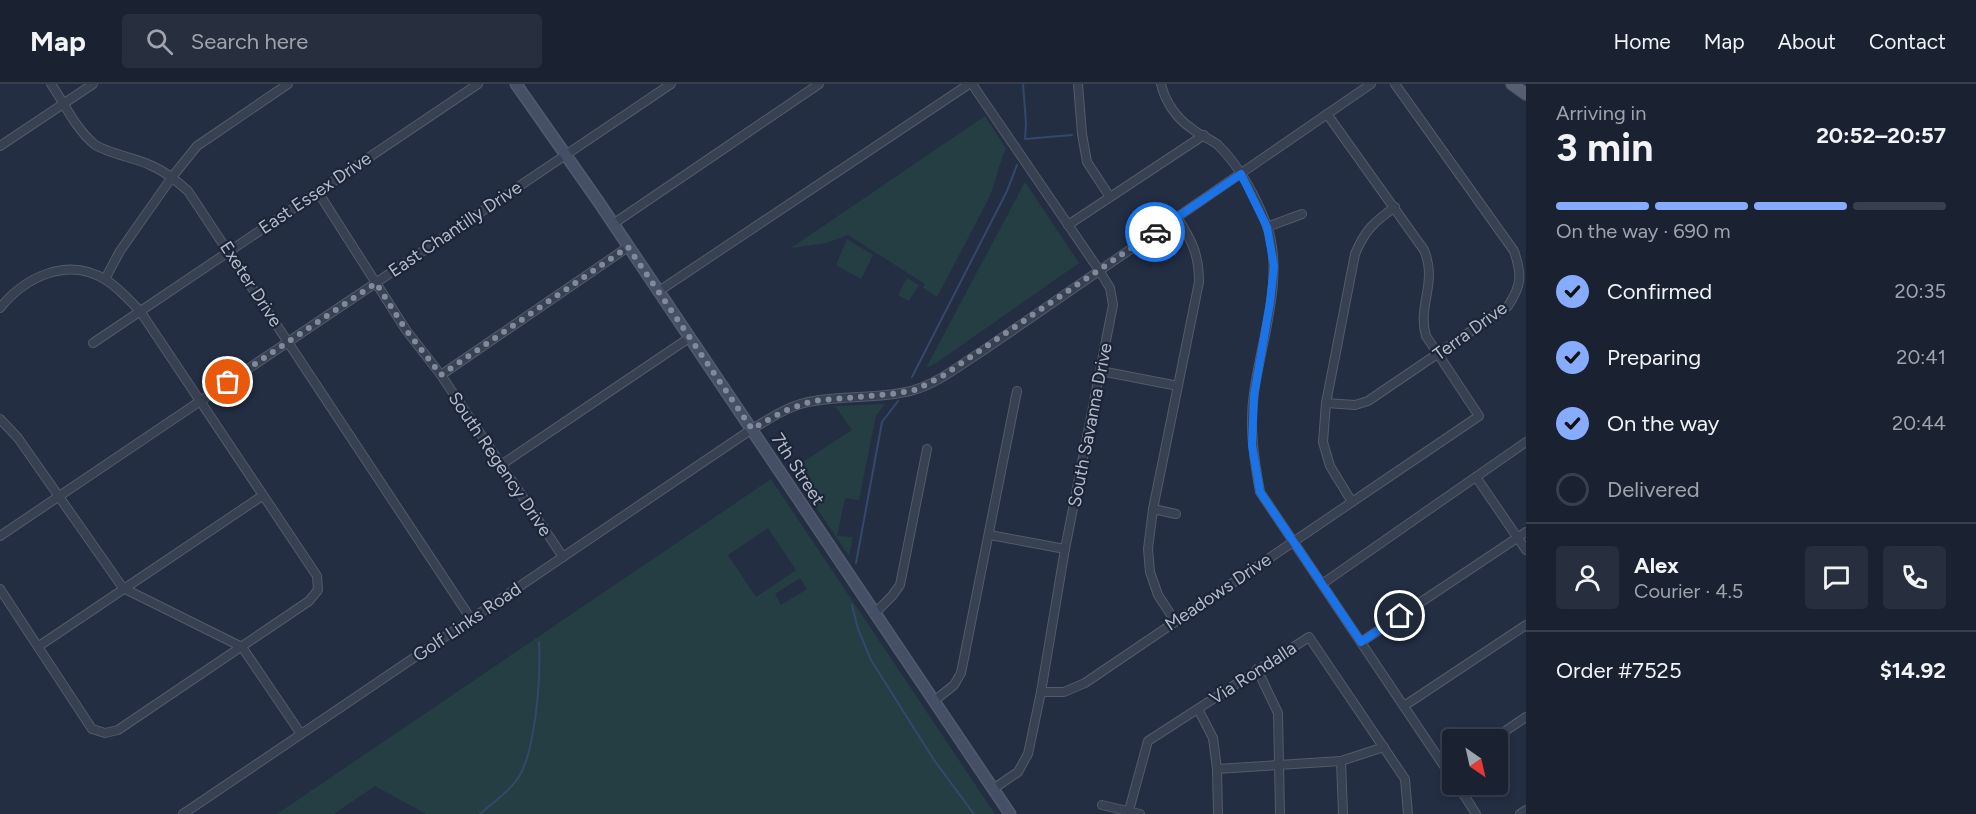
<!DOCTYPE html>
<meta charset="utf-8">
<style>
body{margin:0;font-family:Figtree,sans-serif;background:#272f3e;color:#f1f3f6;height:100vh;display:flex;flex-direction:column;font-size:22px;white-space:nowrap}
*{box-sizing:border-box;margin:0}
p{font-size:20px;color:#9fa4ac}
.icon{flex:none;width:33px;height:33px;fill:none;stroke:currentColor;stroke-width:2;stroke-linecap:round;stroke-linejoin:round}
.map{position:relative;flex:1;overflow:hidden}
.side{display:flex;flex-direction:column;background:#1a2232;width:450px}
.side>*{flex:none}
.needle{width:39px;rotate:146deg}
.tools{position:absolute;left:1442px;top:645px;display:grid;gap:12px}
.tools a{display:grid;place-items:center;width:66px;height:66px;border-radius:6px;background:#1a2232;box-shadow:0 3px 9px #0003,0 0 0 2px #383f4d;font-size:30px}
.pin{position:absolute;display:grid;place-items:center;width:51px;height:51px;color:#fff;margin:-26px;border:3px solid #fff;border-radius:50%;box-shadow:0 2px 6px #0007}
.courier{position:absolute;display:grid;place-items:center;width:60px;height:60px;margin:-30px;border:4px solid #1a73e8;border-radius:50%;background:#fff;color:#222;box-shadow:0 2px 8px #0007}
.head em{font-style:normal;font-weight:700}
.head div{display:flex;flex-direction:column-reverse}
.head{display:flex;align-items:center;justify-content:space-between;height:102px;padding:0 30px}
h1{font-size:39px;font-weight:700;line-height:45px}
.bar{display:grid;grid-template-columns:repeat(4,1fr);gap:9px 6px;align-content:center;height:72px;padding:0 30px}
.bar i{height:8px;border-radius:4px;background:#383f4d}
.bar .current{background:#87acff}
.bar p{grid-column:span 4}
.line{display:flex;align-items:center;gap:15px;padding:0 30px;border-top:2px solid #383f4d}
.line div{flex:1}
.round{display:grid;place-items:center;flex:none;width:63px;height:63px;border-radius:6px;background:#272f3e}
ol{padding:0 30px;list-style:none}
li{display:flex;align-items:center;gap:18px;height:66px}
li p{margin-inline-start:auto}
li .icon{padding:6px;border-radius:50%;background:#87acff;color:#111;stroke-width:4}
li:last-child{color:#9fa4ac}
li i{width:33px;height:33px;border:3px solid #383f4d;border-radius:50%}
header{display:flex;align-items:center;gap:36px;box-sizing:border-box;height:84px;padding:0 30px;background:#1a2232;border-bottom:2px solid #383f4d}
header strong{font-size:28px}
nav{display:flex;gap:33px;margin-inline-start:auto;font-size:21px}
.search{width:420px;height:54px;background:#272f3e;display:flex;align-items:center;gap:15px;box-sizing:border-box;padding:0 21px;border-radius:6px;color:#9fa4ac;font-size:22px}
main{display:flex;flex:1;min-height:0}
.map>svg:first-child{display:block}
.green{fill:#253e44;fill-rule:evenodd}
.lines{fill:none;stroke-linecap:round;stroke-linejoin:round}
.stream{stroke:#35486b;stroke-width:2}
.minor-casing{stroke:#525b6c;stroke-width:10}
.secondary-casing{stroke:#525b6c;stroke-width:13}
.primary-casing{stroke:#41495b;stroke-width:14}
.minor{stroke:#384152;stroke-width:8}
.secondary{stroke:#454f66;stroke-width:10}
.primary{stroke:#565f72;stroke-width:12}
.done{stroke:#818a9c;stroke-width:6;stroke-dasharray:0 10.8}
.route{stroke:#1a73e8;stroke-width:8}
.labels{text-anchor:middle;stroke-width:4.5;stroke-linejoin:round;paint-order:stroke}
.street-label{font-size:18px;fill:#b4bccc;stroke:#1c2537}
</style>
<header>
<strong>Map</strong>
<div class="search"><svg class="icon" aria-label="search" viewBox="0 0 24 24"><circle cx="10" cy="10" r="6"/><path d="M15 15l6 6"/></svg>Search here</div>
<nav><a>Home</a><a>Map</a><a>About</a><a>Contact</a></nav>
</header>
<main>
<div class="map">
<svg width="1526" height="730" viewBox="0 0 1526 730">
<rect width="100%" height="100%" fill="#232e43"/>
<!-- green -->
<g class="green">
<path d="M985 32 1006 65C998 81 996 99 988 116L937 213 923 204 925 200 848 151 826 159 791 164Z"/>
<path d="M1025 98 1079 179 936 279 926 284Z"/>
<path d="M847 155 873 171 861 195 836 181Z"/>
<path d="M907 194 919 201 909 217 898 211Z"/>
<path d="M885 320 876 332 859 416 845 414 837 452 853 453 849 472 791 386 852 346 835 322Z"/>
<path d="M771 395 995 730H426L375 702 334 730H277ZM768 444 796 486 756 513 728 471ZM800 494 807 505 781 521 775 510Z"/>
</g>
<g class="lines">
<!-- stream -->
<g class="stream">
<path d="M1023 0 1026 39 1025 55 1072 51"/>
<path d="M912 293 1007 107 1017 81"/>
<path d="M856 479 882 338 898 317"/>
<path d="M852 521 858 545 871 576 934 676 974 730"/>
<path d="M480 730C493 718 511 707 520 691 536 662 541 591 539 558"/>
</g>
<!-- minor casing -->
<g class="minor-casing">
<g id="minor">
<path d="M51 0C65 20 75 44 94 60 106 69 136 74 150 81 165 87 177 97 188 107L471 535"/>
<path d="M972 0 1099 186 1110 204 1113 221 1065 465 1041 608 1028 670 1018 688 993 705"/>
<path d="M1078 0 1082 50 1087 78 1110 113"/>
<path d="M1161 0C1165 17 1176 34 1191 44 1199 51 1209 54 1218 61 1239 81 1257 115 1267 142 1285 193 1261 257 1254 309 1249 343 1254 375 1260 408L1452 694"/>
<path d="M0 62 93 0"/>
<path d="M318 108 406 246 441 291 563 473"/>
<path d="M613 140 819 0"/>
<path d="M1068 141 1204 51"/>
<path d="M1267 143 1302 130"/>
<path d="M105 195 120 167 172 93 197 62 288 0"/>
<path d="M659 207 969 0"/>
<path d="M0 224C25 193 68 172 106 196 119 204 129 216 140 227L317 492 318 506 309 517 118 646 105 649 92 645 0 505"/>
<path d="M93 259 478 0"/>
<path d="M1101 287 1178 302"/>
<path d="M441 291 628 163"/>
<path d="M1326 319 1355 321 1368 317 1508 222C1522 201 1522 191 1514 167L1395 0"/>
<path d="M0 335 18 354 123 504 242 563 301 650"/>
<path d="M501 381 689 254"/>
<path d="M1476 393 1526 466"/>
<path d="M1352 418 1330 382 1323 358 1326 319 1355 170C1365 146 1374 138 1395 123"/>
<path d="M1153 425 1176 430"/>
<path d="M990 451 1065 465"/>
<path d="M0 452 671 0"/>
<path d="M1322 500 1526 358"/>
<path d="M874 530 892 512 900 501 927 365"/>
<path d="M1175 537 1158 511 1150 488 1148 465 1153 425 1199 198C1199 170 1192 157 1177 133"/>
<path d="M1361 558 1526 448"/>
<path d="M39 562 262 412"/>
<path d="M1257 585 1278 629 1280 730"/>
<path d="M1041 608H1064L1085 599 1479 332 1426 252C1417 221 1438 199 1424 166L1327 30"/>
<path d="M934 617 954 601 961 589 1017 307"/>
<path d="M1404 622 1526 541"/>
<path d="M1198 625 1213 654 1217 685 1218 730"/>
<path d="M1492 656 1526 633"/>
<path d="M1341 677 1343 730"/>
<path d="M1217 685 1341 677 1384 663"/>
<path d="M1457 700 1476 730"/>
<path d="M1102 721 1140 730"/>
<path d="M183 730 752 345C771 334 791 320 814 317 847 311 882 315 914 306 938 299 960 281 981 268L1371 0"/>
<path d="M1128 730 1148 657 1309 553 1405 695 1408 730"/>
<path d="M1520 730 1526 726"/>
</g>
</g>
<!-- secondary casing -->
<g class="secondary-casing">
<path id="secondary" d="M516 0 598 117 1010 730"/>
</g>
<!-- primary casing -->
<g class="primary-casing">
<path id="primary" d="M1512 0 1526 10"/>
</g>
<!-- minor -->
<use href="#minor" class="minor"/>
<!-- secondary -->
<use href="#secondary" class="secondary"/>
<!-- primary -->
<use href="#primary" class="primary"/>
</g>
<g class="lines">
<!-- done -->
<path class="done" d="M228 298 376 199 406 246 441 291 628 163 752 345 784 327 812 317 892 310 915 306 941 293 1155 148"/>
<!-- route -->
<path class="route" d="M1155 148 1241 90 1267 143 1274 182 1270 219 1254 311 1252 361 1260 408 1361 558 1400 532"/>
</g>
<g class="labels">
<!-- street labels -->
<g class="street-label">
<text transform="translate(315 109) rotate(-34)" y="6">East Essex Drive</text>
<text transform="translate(455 145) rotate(-34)" y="6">East Chantilly Drive</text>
<text transform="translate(251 200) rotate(57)" y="6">Exeter Drive</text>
<text transform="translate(1470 247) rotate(-36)" y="6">Terra Drive</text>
<text transform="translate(1090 341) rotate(-79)" y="6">South Savanna Drive</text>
<text transform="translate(500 380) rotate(56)" y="6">South Regency Drive</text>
<text transform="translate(798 385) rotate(57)" y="6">7th Street</text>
<text transform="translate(1218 508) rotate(-34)" y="6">Meadows Drive</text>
<text transform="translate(467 538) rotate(-34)" y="6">Golf Links Road</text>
<text transform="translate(1253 589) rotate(-33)" y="6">Via Rondalla</text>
</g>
</g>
</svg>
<div class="tools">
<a><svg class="needle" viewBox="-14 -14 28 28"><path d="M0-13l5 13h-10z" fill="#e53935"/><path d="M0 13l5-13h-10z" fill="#9fa4ac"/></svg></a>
</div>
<div class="pin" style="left:228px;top:298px;background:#ea580c"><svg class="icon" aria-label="bag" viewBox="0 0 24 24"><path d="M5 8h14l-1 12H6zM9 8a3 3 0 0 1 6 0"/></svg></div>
<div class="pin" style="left:1400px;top:532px;background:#1f2937"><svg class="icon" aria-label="home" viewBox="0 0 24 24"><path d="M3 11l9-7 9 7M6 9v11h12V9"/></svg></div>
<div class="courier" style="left:1155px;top:148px"><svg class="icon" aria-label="car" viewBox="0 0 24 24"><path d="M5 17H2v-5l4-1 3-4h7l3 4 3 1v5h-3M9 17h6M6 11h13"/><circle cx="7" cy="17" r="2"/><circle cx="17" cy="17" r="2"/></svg></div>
</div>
<section class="side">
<div class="head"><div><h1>3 min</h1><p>Arriving in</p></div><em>20:52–20:57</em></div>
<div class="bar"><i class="current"></i><i class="current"></i><i class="current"></i><i></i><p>On the way · 690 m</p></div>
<ol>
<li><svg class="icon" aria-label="check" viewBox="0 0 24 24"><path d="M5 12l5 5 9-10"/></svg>Confirmed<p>20:35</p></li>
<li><svg class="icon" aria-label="check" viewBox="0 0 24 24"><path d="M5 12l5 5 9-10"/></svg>Preparing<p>20:41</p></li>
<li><svg class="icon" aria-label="check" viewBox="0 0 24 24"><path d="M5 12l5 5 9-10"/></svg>On the way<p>20:44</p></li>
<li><i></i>Delivered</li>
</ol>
<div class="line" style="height:108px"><a class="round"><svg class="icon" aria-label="person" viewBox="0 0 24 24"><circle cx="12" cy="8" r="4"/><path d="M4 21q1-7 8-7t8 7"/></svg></a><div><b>Alex</b><p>Courier · 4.5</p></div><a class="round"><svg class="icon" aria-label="chat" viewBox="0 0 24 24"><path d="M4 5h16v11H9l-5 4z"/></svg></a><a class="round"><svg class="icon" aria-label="phone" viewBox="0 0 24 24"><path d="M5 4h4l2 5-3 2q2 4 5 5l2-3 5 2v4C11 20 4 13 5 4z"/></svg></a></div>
<div class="line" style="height:78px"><div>Order #7525</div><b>$14.92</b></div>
</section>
</main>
